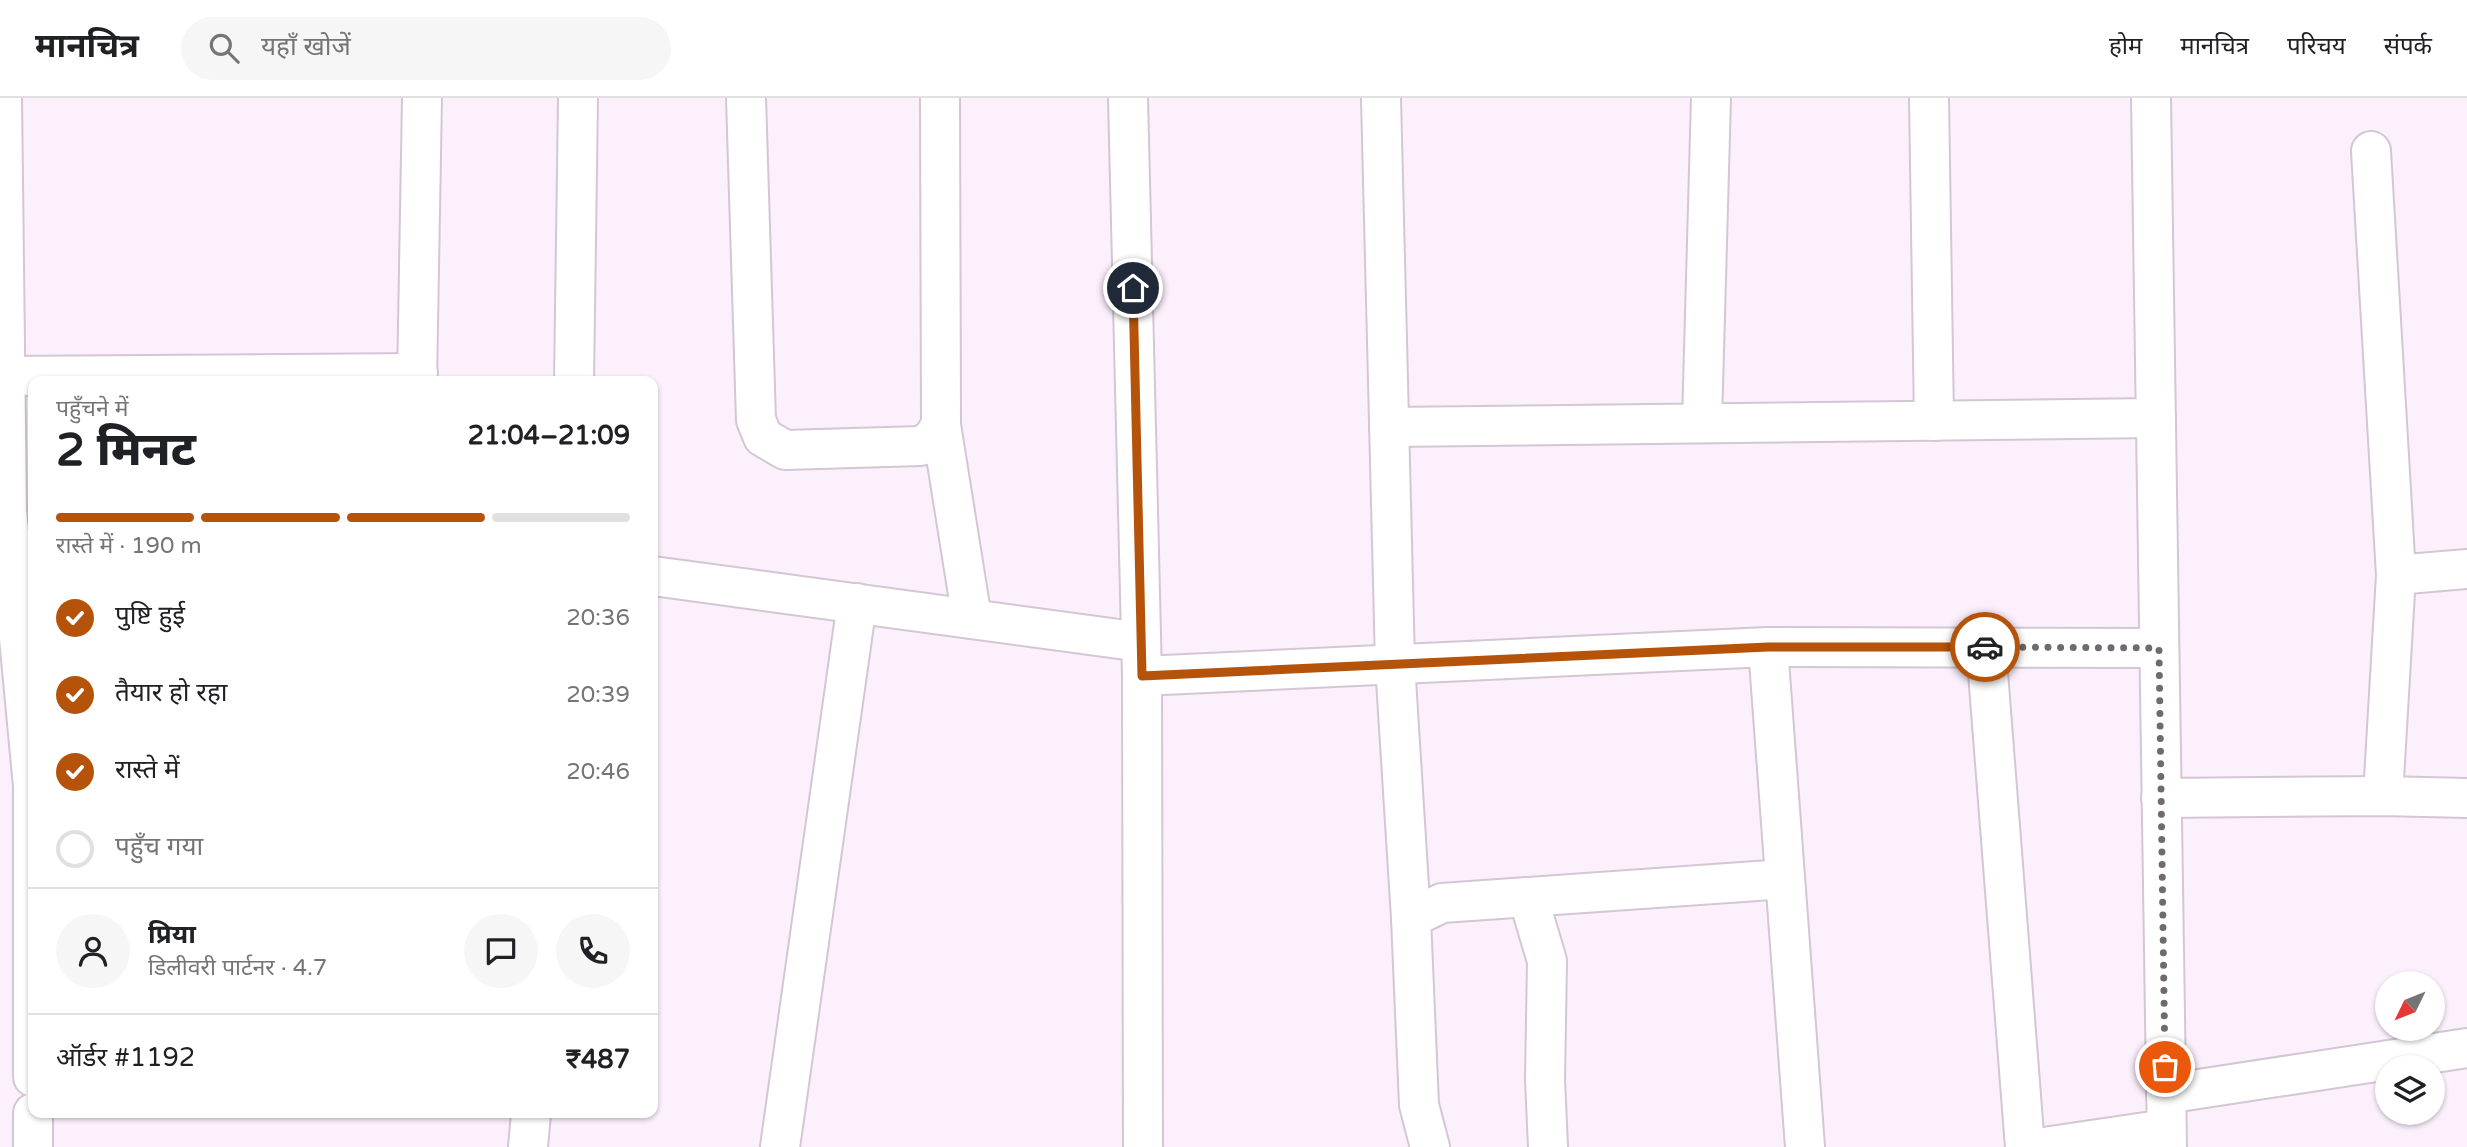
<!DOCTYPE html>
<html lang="hi">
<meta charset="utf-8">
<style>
body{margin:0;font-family:"Varela Round","Noto Sans Devanagari",sans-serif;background:#f6f6f6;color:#202124;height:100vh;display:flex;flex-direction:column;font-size:26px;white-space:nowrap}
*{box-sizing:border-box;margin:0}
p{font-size:23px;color:#757577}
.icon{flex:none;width:38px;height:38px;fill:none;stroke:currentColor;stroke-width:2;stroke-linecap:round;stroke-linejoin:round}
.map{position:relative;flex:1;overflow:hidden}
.details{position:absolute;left:28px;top:278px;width:630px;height:742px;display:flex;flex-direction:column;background:#fff;border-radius:14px;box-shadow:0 2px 5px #0004}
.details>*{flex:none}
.needle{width:46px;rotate:227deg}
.tools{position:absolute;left:2375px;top:873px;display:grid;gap:14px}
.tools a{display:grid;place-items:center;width:70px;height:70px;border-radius:50%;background:#fff;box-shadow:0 2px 5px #0004;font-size:35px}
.pin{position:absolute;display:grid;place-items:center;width:60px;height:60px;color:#fff;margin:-30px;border:4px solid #fff;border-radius:50%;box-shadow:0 2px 7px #0007}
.courier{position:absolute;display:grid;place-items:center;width:70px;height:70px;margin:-35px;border:5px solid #b45309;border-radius:50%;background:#fff;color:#222;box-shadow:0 2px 9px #0007}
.summary em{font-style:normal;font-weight:800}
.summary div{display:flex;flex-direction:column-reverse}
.summary{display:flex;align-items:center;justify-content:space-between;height:119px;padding:0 28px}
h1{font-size:46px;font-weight:800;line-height:52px}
.bar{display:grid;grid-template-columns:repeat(4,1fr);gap:10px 7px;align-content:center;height:84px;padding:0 28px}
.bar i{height:9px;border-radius:5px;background:#e0e0e0}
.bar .current{background:#b45309}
.bar p{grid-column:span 4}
.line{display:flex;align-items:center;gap:18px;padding:0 28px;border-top:2px solid #e0e0e0}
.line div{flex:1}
.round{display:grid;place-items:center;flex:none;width:74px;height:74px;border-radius:37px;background:#f6f6f6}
ol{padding:0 28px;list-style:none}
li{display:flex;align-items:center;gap:21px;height:77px}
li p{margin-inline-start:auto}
li .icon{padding:7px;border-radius:50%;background:#b45309;color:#fff;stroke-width:4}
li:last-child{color:#757577}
li i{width:38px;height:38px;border:4px solid #e0e0e0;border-radius:50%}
header{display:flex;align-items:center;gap:42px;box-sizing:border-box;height:98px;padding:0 35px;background:#fff;border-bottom:2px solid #e0e0e0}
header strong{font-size:33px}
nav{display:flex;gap:38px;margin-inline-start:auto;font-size:24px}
.search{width:490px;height:63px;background:#f6f6f6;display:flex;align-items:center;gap:18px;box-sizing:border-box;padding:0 24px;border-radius:38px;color:#757577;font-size:26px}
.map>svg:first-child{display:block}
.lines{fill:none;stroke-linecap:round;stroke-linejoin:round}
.minor-casing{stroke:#d3c7d4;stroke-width:42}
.minor{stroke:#fff;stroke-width:38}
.done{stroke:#706970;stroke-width:7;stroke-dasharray:0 12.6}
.route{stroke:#b45309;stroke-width:9}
</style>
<header>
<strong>मानचित्र</strong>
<div class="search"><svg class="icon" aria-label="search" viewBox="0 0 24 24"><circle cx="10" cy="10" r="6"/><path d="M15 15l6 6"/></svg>यहाँ खोजें</div>
<nav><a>होम</a><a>मानचित्र</a><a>परिचय</a><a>संपर्क</a></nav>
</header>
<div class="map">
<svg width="2467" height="1049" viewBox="0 0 2467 1049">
<rect width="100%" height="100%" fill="#fcf0fd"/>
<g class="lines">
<!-- minor casing -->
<g class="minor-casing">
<g id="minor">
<path d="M2 0 7 413 33 688V979"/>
<path d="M746 0 756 322 763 339 785 352 921 348 932 341 941 327 940 0"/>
<path d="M1128 0 1142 578 1143 1049"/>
<path d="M1381 0 1395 566 1411 820"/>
<path d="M1929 0 1934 323"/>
<path d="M2151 0 2167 1049"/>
<path d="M2371 53 2396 477 2467 471"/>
<path d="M5 278 418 275"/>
<path d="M417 284 422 0"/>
<path d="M574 284 578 0"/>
<path d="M1702 325 1711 0"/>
<path d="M941 327 972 521"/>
<path d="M1389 329 2156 320"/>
<path d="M653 478 1141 544"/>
<path d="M1768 549 1805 1049"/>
<path d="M1986 549 2025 1049"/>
<path d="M1142 578 1768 549 2159 550"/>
<path d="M2383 698 2396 477"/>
<path d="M2161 700 2383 698 2467 700"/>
<path d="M1528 799 1547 863 1545 982 1548 1049"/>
<path d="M2166 996 2467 950"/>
<path d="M33 1015V1049"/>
<path d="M528 1049 531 1015"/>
<path d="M780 1049 857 505"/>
<path d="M1430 1049 1419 1007 1411 820 1442 805 1785 781"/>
<path d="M2044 1049 2166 1031"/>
</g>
</g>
<!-- minor -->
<use href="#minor" class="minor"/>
</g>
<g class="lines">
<!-- done -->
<path class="done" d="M1985 549 2159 550 2165 969"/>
<!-- route -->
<path class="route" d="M1133 190 1142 578 1768 549H1985"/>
</g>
</svg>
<div class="tools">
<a><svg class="needle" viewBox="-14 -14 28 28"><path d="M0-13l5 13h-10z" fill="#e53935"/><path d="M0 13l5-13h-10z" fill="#757577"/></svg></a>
<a><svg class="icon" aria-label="layers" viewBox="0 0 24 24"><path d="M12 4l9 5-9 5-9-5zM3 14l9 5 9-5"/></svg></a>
</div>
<div class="pin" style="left:2165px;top:969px;background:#ea580c"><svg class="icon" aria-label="bag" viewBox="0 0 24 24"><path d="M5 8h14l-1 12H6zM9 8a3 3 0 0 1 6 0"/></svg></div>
<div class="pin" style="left:1133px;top:190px;background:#1f2937"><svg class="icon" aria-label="home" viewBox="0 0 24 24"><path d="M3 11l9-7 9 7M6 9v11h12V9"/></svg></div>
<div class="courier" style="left:1985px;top:549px"><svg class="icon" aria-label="car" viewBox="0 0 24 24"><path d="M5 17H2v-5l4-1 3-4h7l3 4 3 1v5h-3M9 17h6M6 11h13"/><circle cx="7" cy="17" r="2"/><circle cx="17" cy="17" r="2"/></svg></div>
<section class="details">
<div class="summary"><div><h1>2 मिनट</h1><p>पहुँचने में</p></div><em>21:04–21:09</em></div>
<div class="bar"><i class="current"></i><i class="current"></i><i class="current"></i><i></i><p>रास्ते में · 190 m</p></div>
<ol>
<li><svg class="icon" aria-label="check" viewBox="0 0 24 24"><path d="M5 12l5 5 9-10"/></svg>पुष्टि हुई<p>20:36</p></li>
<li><svg class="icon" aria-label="check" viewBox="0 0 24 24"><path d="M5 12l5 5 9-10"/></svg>तैयार हो रहा<p>20:39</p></li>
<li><svg class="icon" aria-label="check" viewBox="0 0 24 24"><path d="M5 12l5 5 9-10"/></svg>रास्ते में<p>20:46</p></li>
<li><i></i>पहुँच गया</li>
</ol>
<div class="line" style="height:126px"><a class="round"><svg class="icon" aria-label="person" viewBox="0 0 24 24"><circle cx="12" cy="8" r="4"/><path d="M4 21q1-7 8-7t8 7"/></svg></a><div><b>प्रिया</b><p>डिलीवरी पार्टनर · 4.7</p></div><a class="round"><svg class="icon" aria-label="chat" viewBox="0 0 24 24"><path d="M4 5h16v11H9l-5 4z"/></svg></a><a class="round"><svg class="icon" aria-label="phone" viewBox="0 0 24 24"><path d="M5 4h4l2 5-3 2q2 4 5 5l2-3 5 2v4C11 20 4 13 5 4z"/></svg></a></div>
<div class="line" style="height:91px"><div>ऑर्डर #1192</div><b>₹487</b></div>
</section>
</div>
